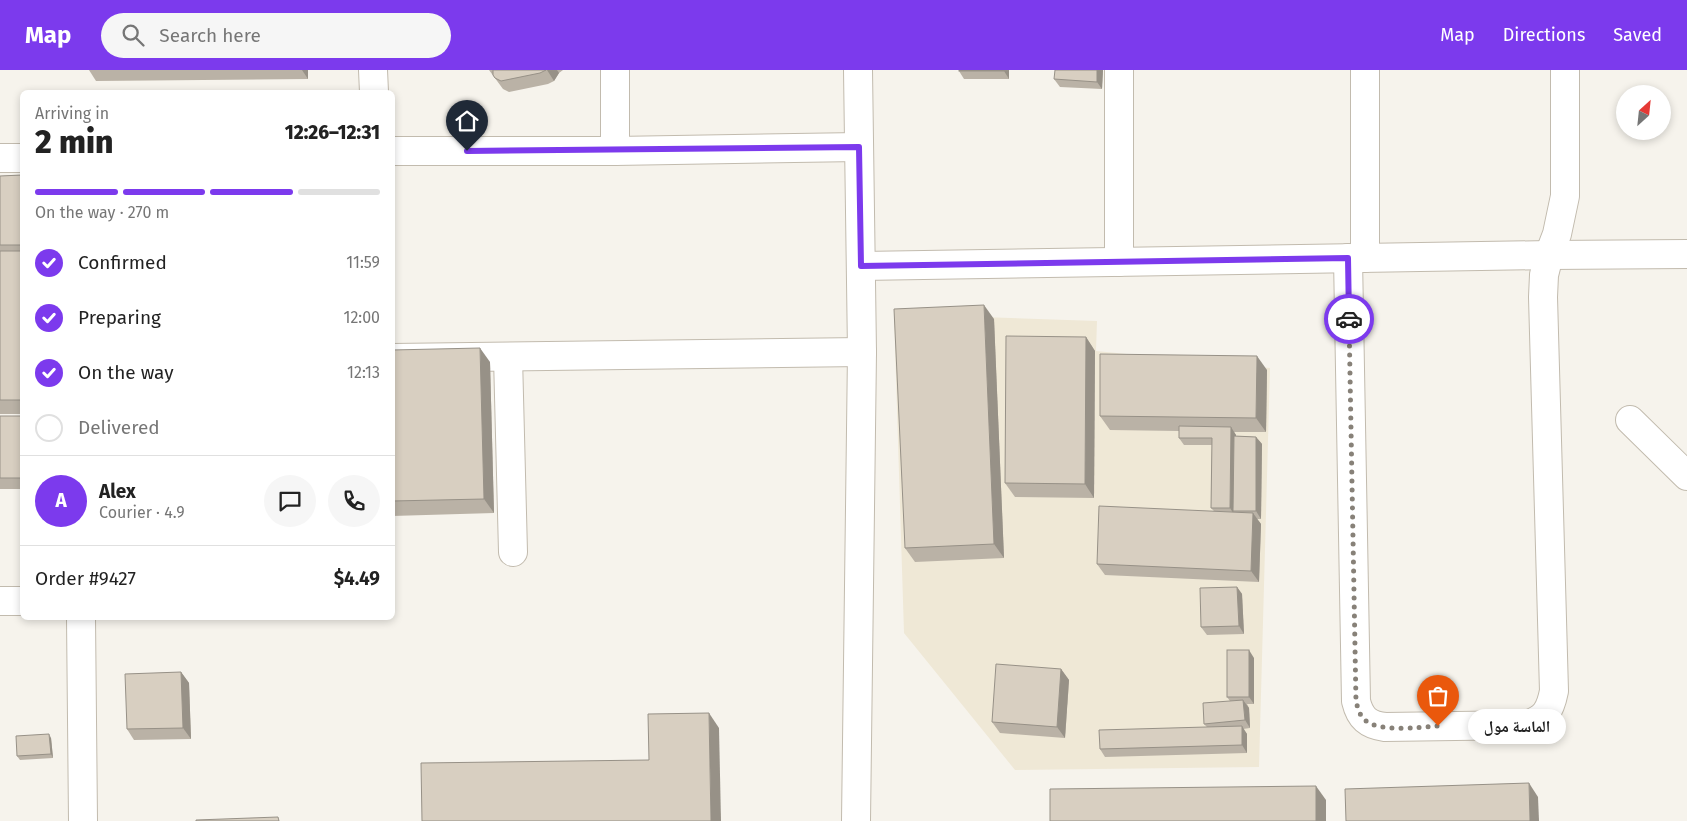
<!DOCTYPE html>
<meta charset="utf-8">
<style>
body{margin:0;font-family:"Fira Sans","Noto Naskh Arabic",sans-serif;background:#f6f6f6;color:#222;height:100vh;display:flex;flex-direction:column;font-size:19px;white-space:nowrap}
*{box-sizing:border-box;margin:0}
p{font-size:16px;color:#767676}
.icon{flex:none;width:28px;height:28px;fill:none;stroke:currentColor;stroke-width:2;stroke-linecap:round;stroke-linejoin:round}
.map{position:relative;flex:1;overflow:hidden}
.sheet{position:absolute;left:20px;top:20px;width:375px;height:530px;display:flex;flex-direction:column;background:#fff;border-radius:8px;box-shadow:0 2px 8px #0003}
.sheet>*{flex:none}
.needle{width:32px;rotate:27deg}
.controls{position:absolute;left:1616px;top:15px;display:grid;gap:10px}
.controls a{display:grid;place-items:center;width:55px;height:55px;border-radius:50%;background:#fff;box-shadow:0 2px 8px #0003;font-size:25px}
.pin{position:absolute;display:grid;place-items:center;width:42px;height:42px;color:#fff;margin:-51px -21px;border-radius:50% 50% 50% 0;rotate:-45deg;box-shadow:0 0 5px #0007}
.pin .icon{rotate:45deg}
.courier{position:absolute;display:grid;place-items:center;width:50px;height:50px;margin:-25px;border:4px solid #7c3aed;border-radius:50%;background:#fff;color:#222;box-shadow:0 1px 6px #0007}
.bubble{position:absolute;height:35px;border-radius:18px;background:#fff;box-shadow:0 2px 8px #0003;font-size:16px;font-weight:800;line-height:35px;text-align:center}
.overview em{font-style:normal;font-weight:800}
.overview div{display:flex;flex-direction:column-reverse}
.overview{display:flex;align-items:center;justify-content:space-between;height:85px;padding:0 15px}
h1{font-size:32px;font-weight:800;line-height:38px}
.bar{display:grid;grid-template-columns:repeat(4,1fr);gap:8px 5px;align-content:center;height:60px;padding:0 15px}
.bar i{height:6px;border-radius:4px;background:#e0e0e0}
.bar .current{background:#7c3aed}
.bar p{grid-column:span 4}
.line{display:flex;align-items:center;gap:12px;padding:0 15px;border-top:1px solid #e0e0e0}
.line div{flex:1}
.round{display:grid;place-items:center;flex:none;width:52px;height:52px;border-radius:26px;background:#f6f6f6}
ol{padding:0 15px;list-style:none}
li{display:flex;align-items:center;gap:15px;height:55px}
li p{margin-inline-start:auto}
li .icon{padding:5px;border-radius:50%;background:#7c3aed;color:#fff;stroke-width:4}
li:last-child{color:#767676}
li i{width:28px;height:28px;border:2px solid #e0e0e0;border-radius:50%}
header{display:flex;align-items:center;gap:30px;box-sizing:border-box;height:70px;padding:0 25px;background:#7c3aed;color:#fff}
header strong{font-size:24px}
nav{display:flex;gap:28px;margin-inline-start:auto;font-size:18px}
.search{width:350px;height:45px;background:#f6f6f6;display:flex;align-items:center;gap:12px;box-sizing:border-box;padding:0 18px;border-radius:28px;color:#767676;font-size:19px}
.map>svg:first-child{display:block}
.education{fill:#efe8d6}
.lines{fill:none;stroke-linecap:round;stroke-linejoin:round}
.minor-casing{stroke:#c2bbae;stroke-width:30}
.minor{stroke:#fff;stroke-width:28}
.wall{fill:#bab2a6}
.shaded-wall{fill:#979187}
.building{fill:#d8cfc1;stroke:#979187}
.done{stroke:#878178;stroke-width:5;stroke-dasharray:0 9}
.route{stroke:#7c3aed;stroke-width:6}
</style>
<header>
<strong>Map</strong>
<div class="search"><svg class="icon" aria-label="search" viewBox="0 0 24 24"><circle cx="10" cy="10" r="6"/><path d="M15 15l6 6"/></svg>Search here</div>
<nav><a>Map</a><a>Directions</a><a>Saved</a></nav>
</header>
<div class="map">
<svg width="1687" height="751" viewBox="0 0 1687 751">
<rect width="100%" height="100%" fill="#f6f3ec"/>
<!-- education -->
<path class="education" d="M894 244 1097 251 1096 281 1270 298 1259 697 1015 700 904 563Z"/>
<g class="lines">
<!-- minor casing -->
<g class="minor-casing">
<g id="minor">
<path d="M373 0 374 22"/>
<path d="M615 0V81"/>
<path d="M1119 0V192"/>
<path d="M1365 0V188"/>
<path d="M392 81H615L859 77"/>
<path d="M0 88H22"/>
<path d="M1348 188 1356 631C1360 648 1368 655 1385 657L1526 655C1545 649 1550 641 1554 621L1543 227 1544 205 1549 185 1557 164 1565 126V0"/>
<path d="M861 196 1549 185 1687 184"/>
<path d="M508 287 513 482"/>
<path d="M392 288 862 282"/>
<path d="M1630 350 1687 406"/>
<path d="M0 531H22"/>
<path d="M81 548 83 751"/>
<path d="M856 751 862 282 858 0"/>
</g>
</g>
<!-- minor -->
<use href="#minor" class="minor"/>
</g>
<!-- wall -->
<g class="wall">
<path d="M89 0H308V9L96 11Z"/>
<path d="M489 0H563L559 3 554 11 548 14 509 22 503 19Z"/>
<path d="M1009 0V9H964L959 1Z"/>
<path d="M1103 0 1102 19 1060 17 1054 9Z"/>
<path d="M22 105V344H0V106Z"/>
<path d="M994 249 1004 488 915 492 905 478Z"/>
<path d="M1086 267 1095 281 1094 428 1015 427 1005 413Z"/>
<path d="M392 280 490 292 494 443 392 446Z"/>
<path d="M1267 300 1266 362H1234L1236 365V366L1256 367 1262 374 1261 449H1257L1261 454 1259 512 1105 505 1097 494 1214 441 1211 438 1212 375H1184L1179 368V361L1110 360 1100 346Z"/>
<rect x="0" y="346" width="22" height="73"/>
<path d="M1237 517 1242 524 1244 564 1207 565 1201 557Z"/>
<path d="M1254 588V634H1247L1249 638 1250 658 1243 659 1247 664V683L1105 687 1100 679 1207 657 1204 654 1230 631 1227 627Z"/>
<path d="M1061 599 1069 610 1065 668 1000 663 992 652Z"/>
<path d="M181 602 189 613 191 669 134 670 127 659Z"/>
<path d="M51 668 53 688 20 690 17 686Z"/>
</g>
<!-- shaded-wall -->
<g class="shaded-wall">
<path d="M302 0H308V9Z"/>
<path d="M547 0H557L559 3 554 11Z"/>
<path d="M1004 0H1009V9L1004 1Z"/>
<path d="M1097 0H1103L1102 19 1097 12Z"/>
<path d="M984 235 994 249 1004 488 994 474Z"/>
<path d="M1086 267 1095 281 1094 428 1085 414Z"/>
<path d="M480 278 490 292 494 443 484 429Z"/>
<path d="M1257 286 1267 300 1266 362 1256 348Z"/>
<path d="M1231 357 1236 365 1235 441H1233L1235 444V446L1230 438Z"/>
<path d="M1256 367 1262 374 1261 449 1256 441Z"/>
<path d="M1253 443 1261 454 1259 512 1251 501Z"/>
<path d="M1237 517 1242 524 1244 564 1239 556Z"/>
<path d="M1249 580 1254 588V634L1249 627Z"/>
<path d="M1061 599 1069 610 1065 668 1057 657Z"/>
<path d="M181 602 189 613 191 669 183 658Z"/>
<path d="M1243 630 1249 638 1250 658 1245 650Z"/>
<path d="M709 643 719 658 721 751H711Z"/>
<path d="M1242 656 1247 664V683L1242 675Z"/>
<path d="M49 664 51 668 53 688 51 684Z"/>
<path d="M1529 713 1538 727 1539 751H1530Z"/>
<path d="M1316 716 1326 730V751H1316Z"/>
</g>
<!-- building -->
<g class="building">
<path d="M493 0H546L540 3 501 11 495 8 493 5Z"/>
<rect x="959" y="0" width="45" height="1"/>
<path d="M1055 0H1097V12L1054 9Z"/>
<path d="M22 105V175H0V106Z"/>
<rect x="0" y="181" width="22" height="149"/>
<path d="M984 235 994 474 905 478 894 239Z"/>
<path d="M1006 266 1086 267 1085 414 1005 413Z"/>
<path d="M480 278 484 429 392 431V280Z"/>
<path d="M1100 284 1257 286 1256 348 1100 346Z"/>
<rect x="0" y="346" width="22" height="62"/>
<path d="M1179 356 1231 357 1230 438H1211L1212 368H1179Z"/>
<path d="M1234 366 1256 367V441H1233Z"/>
<path d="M1099 436 1253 443 1251 501 1097 494Z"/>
<path d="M1237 517 1239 556 1201 557 1200 518Z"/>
<rect x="1227" y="580" width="22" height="47"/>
<path d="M996 594 1061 599 1057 657 992 652Z"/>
<path d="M181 602 183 658 127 659 125 604Z"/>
<path d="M1243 630 1245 650 1204 654 1203 633Z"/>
<path d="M709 643 711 751H422L421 693 649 690 648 644Z"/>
<path d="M1242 656V675L1100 679 1099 660Z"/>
<path d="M49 664 51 684 17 686 16 666Z"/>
<path d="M1529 713 1530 751H1346L1345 719Z"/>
<path d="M1316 716V751H1050V719Z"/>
<path d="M278 747 279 751H196V750Z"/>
</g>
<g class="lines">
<!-- done -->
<path class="done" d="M1349 249 1356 632C1358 638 1359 644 1364 649 1377 663 1420 657 1438 656"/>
<!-- route -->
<path class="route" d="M467 81 859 77 861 196 1348 188 1349 249"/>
</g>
</svg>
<div class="controls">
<a><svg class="needle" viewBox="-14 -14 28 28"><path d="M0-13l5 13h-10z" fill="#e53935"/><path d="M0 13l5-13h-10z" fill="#767676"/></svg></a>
</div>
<div class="pin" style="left:1438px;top:656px;background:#ea580c"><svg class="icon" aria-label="bag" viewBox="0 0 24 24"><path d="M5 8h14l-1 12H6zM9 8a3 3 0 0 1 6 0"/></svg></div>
<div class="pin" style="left:467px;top:81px;background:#1f2937"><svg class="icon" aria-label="home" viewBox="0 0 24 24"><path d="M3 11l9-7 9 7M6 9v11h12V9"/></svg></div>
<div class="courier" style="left:1349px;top:249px"><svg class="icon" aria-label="car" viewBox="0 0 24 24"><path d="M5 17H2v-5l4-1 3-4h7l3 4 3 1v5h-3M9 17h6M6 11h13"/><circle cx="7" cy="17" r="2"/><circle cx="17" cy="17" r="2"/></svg></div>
<div class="bubble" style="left:1468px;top:639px;width:98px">الماسة مول</div>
<section class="sheet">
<div class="overview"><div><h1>2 min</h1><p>Arriving in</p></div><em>12:26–12:31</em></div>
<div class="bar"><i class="current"></i><i class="current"></i><i class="current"></i><i></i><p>On the way · 270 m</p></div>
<ol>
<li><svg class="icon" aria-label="check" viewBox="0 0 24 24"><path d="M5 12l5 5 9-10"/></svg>Confirmed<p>11:59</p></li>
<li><svg class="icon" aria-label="check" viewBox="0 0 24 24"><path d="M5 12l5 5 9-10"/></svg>Preparing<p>12:00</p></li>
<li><svg class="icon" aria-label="check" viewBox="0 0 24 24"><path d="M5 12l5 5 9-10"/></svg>On the way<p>12:13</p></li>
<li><i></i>Delivered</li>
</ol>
<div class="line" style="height:90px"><b class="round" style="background:#7c3aed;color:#fff">A</b><div><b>Alex</b><p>Courier · 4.9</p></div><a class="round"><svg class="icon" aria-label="chat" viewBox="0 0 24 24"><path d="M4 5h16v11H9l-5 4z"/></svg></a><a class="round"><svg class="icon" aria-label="phone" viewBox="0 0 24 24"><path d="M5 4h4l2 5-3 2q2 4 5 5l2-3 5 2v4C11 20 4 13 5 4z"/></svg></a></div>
<div class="line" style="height:65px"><div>Order #9427</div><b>$4.49</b></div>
</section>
</div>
